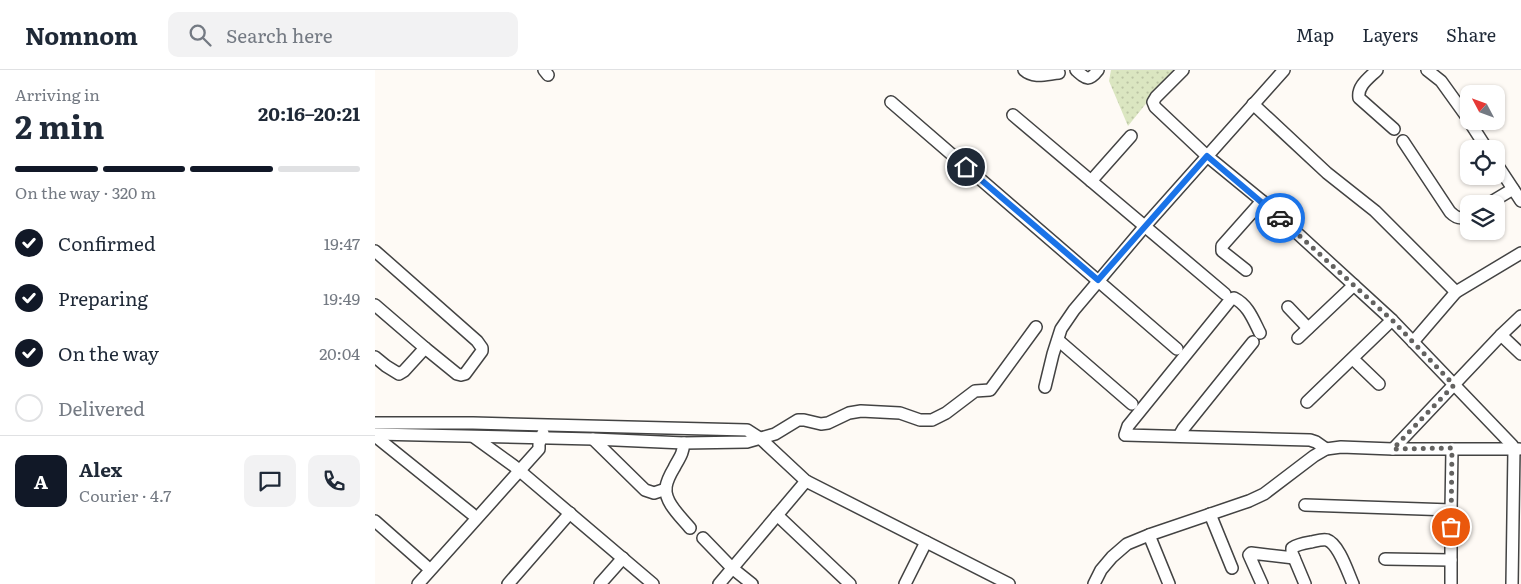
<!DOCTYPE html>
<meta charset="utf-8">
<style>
body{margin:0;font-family:Literata,serif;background:#f2f2f3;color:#1f2937;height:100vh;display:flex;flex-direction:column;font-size:19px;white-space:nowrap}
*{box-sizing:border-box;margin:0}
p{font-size:16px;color:#747a83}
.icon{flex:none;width:28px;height:28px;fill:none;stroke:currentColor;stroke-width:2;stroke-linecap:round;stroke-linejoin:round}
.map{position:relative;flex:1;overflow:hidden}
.panel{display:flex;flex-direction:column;background:#fff;width:375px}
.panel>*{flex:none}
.needle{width:32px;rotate:311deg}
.controls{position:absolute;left:1085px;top:15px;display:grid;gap:10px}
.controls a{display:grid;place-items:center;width:45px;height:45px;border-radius:10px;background:#fff;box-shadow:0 1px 4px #0004;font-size:25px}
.pin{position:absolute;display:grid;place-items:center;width:42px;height:42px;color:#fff;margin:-21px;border:2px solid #fff;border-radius:50%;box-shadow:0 1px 5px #0007}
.courier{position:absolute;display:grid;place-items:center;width:50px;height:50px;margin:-25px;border:4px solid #1a73e8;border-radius:50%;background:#fff;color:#222;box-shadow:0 1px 6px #0007}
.head em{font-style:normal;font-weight:700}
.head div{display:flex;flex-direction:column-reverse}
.head{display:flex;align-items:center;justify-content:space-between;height:85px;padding:0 15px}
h1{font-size:32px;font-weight:700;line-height:38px}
.bar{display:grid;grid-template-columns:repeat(4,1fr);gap:8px 5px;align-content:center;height:60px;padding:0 15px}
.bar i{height:6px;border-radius:4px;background:#e0e1e3}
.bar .active{background:#111827}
.bar p{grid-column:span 4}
.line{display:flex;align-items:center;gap:12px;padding:0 15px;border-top:1px solid #e0e1e3}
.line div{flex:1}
.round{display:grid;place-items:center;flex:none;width:52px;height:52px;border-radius:10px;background:#f2f2f3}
ol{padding:0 15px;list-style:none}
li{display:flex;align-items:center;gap:15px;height:55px}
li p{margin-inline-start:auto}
li .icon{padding:5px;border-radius:50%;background:#111827;color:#fff;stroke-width:4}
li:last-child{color:#747a83}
li i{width:28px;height:28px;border:2px solid #e0e1e3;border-radius:50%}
header{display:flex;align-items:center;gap:30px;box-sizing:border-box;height:70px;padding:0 25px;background:#fff;border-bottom:1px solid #e0e1e3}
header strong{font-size:24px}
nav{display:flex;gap:28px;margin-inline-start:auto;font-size:18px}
.search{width:350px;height:45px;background:#f2f2f3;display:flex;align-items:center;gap:12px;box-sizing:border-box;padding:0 18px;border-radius:10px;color:#747a83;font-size:19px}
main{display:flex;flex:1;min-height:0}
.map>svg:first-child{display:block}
.grass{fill:url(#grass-dots)}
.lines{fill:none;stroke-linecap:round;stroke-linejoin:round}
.minor-casing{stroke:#434343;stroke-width:14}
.minor{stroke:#fff;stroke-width:11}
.done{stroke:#636260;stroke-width:5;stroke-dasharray:0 9}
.route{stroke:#1a73e8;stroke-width:6}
</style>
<header>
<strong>Nomnom</strong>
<div class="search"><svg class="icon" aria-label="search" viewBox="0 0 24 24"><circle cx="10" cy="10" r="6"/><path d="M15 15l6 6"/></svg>Search here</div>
<nav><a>Map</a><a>Layers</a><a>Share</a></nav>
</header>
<main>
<section class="panel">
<div class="head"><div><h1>2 min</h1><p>Arriving in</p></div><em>20:16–20:21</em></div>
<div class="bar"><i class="active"></i><i class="active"></i><i class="active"></i><i></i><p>On the way · 320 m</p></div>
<ol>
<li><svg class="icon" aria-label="check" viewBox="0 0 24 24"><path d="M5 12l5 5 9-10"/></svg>Confirmed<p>19:47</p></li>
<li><svg class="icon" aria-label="check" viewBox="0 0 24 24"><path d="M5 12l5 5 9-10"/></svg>Preparing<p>19:49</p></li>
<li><svg class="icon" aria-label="check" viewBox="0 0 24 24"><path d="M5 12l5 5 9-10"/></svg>On the way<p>20:04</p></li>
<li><i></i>Delivered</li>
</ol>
<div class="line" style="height:90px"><b class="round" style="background:#111827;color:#fff">A</b><div><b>Alex</b><p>Courier · 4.7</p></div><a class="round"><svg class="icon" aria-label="chat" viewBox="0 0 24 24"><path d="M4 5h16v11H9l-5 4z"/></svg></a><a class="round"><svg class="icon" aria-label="phone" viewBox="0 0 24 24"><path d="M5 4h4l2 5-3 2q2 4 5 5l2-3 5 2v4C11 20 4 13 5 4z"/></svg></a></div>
</section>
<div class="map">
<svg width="1146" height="514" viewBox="0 0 1146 514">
<defs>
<pattern id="grass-dots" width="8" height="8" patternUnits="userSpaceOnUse" patternTransform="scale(1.25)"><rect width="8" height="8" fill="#dbe6c1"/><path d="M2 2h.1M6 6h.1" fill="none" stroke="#bbc4a5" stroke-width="1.8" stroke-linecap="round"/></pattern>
</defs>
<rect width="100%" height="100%" fill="#fefaf5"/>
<!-- grass -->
<path class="grass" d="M736 0H798L753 56 734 11Z"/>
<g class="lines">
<!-- minor casing -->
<g class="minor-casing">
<g id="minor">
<path d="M169 0 173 5"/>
<path d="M649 0C659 9 672 4 684 3"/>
<path d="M701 0C711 9 714 12 723 0"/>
<path d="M808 0 781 27 778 32 780 37 832 86 887 131 1017 250 1137 375 1139 379 1137 514"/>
<path d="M1002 0C994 8 982 16 984 28L1019 59"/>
<path d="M1052 0 1066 11 1094 50"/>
<path d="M516 32 802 279"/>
<path d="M878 34 952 103 1000 141 1081 222"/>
<path d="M638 45 850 224"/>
<path d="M1094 51 1112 79"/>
<path d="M1028 71 1075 142C1081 148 1086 150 1094 145"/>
<path d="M1121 93 1146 131"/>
<path d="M716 111 756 66"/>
<path d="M1113 134 1138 119"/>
<path d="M0 181 102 271 107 278V281L90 304 86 305 82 304 50 278 29 301 24 304 11 296 0 287"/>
<path d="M871 200 847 181V176L887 131"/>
<path d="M0 235 50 278"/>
<path d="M913 237 933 258"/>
<path d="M885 263C878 249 873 235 859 228L856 229 753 356 750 365 935 370 941 372 951 379"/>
<path d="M1126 265 1146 284"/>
<path d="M923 268 979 215"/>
<path d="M683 270 757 334"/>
<path d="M1038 272 1081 222 1146 183"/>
<path d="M978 289 1004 314"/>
<path d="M670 317 678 284 686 259 699 240 770 156 909 0"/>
<path d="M932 332 1017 250"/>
<path d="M0 353H98L372 360 386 369 431 411 634 514"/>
<path d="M0 364 218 369 309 373 372 372 400 364 423 350H429L446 354 453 353 474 343 486 341 525 343 545 350H557L571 343 600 321 615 320 661 257"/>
<path d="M0 366 97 444"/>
<path d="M804 366 808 359 878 272"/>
<path d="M99 367 139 396 278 514"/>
<path d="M218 369 270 420 279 423 291 419"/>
<path d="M309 373C307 387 305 386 299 398 296 403 292 411 291 417 289 432 306 447 315 458"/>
<path d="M1018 379 1126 265 1146 246"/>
<path d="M930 435 1076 440"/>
<path d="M835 444 857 498"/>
<path d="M402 445 475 514"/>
<path d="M0 451 51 496"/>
<path d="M774 465 794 514"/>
<path d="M328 468 357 498 377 514"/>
<path d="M1010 489 1076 490"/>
<path d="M43 514 164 379V374L168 363"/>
<path d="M133 514 195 443"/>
<path d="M225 514 248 488"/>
<path d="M344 514 431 411"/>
<path d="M530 514 551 472"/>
<path d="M719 514 726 500 737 487 752 474 774 465 874 431 889 424 939 386 951 379 966 377 1018 379H1144"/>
<path d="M887 514 874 485 876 483 919 488"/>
<path d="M930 514 917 483V478C923 474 930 473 936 472 941 471 947 469 952 470 964 474 973 503 978 514"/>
<path d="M1076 514V440L1077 379"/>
</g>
</g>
<!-- minor -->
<use href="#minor" class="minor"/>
</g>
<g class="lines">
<!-- done -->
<path class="done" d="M905 148 1017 250 1079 315 1018 379 1077 378 1076 457"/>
<!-- route -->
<path class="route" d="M591 97 723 210 832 86 905 148"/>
</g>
</svg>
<div class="controls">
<a><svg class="needle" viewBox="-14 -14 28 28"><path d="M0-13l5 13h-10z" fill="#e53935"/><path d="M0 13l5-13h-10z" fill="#747a83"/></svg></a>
<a><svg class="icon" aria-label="locate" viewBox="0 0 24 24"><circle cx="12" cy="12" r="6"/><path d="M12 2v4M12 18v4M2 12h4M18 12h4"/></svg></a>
<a><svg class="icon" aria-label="layers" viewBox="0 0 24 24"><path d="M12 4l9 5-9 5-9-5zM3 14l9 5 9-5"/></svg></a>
</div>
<div class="pin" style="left:1076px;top:457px;background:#ea580c"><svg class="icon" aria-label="bag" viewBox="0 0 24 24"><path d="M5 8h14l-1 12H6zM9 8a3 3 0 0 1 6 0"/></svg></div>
<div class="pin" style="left:591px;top:97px;background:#1f2937"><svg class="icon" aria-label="home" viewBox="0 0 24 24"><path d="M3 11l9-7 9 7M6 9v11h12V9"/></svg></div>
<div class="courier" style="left:905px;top:148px"><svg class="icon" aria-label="car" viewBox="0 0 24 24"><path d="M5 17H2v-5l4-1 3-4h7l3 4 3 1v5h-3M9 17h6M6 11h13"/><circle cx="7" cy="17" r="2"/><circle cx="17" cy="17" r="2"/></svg></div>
</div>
</main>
